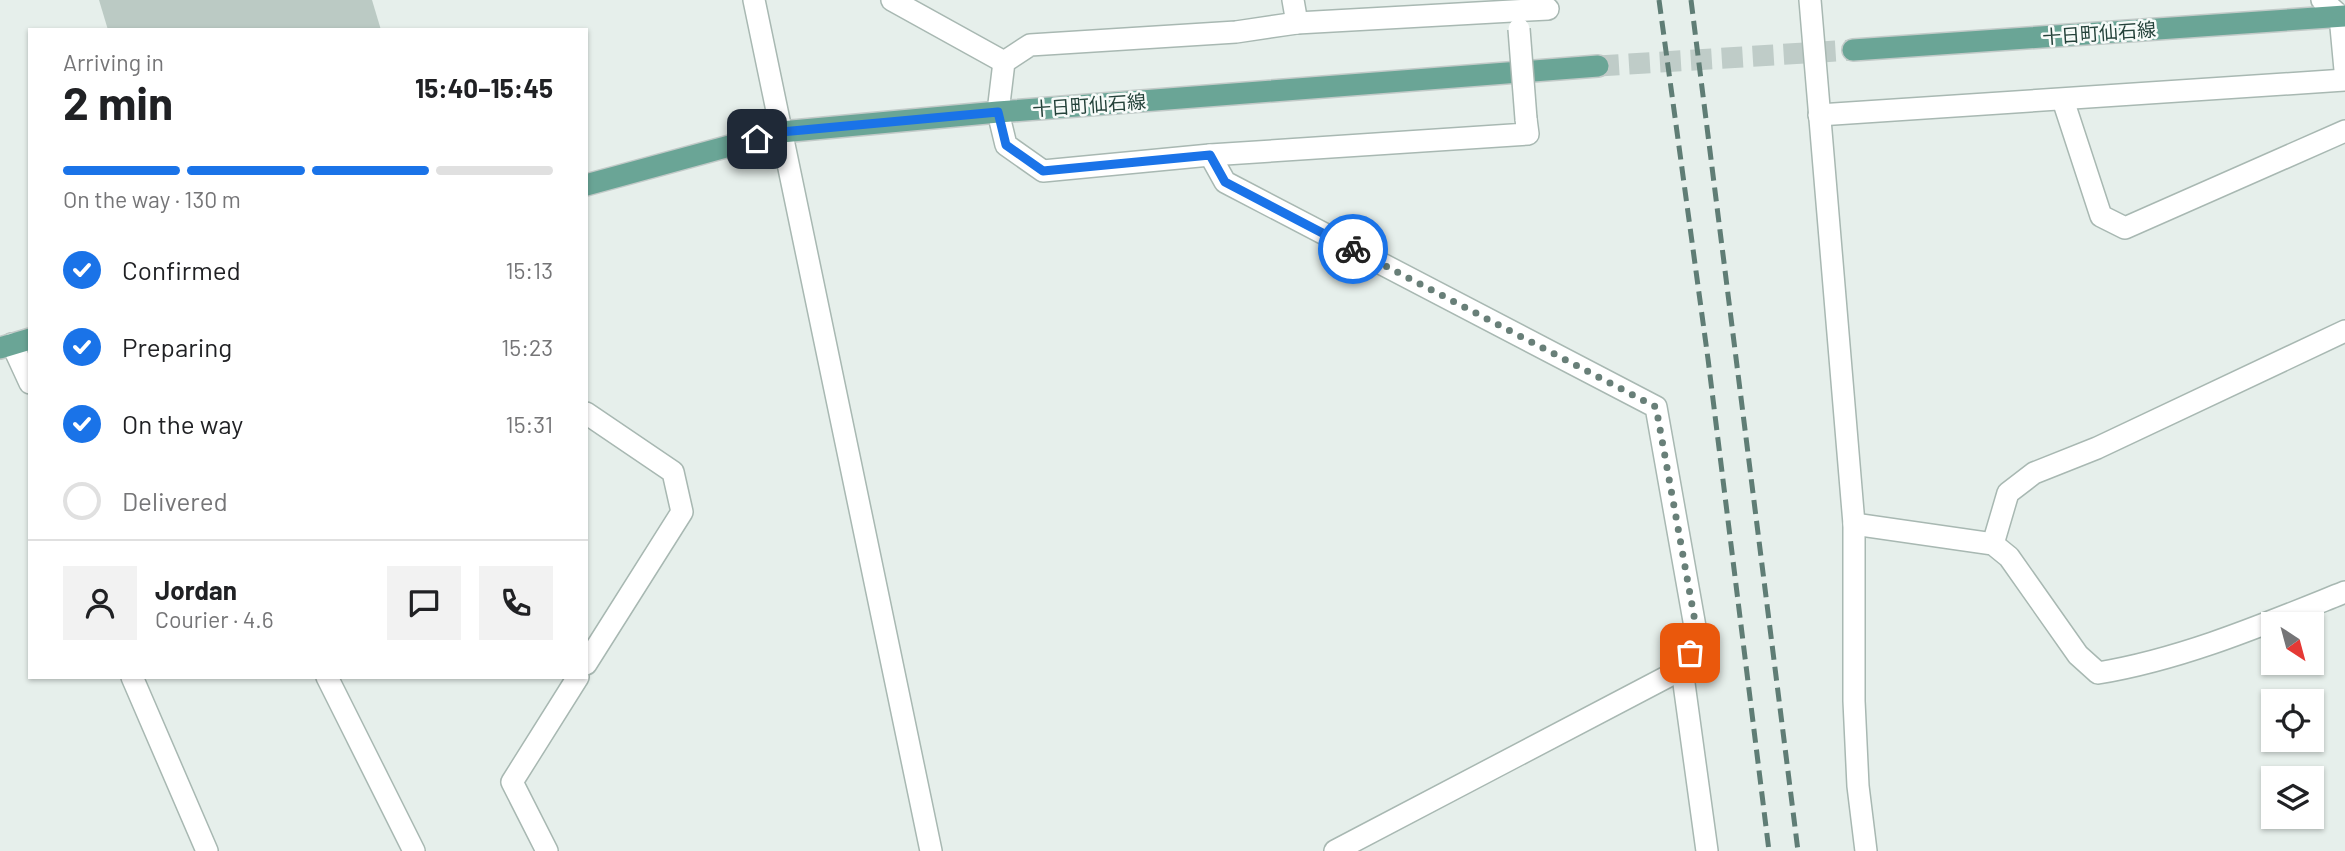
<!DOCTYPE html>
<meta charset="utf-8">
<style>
body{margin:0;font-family:Barlow,"Noto Sans JP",sans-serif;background:#f2f2f2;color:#202124;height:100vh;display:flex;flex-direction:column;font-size:26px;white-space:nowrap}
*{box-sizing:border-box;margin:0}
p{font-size:23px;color:#757577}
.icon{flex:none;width:38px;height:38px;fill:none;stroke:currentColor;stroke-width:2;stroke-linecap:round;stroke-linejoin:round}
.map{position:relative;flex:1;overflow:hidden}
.side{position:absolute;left:28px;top:28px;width:560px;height:651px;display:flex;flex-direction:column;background:#fff;border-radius:0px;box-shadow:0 2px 5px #0004}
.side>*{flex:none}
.needle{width:46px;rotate:144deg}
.tools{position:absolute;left:2261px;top:612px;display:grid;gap:14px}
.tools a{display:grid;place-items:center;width:63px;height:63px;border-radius:0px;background:#fff;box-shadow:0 2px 5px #0004;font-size:35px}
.pin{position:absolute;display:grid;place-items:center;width:60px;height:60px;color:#fff;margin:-30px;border-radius:14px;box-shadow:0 4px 10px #0006}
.courier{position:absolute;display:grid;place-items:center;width:70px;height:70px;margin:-35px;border:5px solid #1a73e8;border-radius:50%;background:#fff;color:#222;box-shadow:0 2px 9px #0007}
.headline em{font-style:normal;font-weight:700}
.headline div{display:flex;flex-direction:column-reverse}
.headline{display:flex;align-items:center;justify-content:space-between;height:119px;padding:0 35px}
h1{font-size:46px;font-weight:700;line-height:52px}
.bar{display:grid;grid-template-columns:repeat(4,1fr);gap:10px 7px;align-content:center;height:84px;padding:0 35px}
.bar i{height:9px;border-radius:5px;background:#e0e0e0}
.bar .selected{background:#1a73e8}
.bar p{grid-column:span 4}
.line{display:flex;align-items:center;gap:18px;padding:0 35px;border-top:2px solid #e0e0e0}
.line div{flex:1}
.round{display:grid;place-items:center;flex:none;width:74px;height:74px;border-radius:0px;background:#f2f2f2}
ol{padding:0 35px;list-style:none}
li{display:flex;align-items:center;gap:21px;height:77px}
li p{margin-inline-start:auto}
li .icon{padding:7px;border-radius:50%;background:#1a73e8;color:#fff;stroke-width:4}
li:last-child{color:#757577}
li i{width:38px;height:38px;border:4px solid #e0e0e0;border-radius:50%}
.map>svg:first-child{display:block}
.building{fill:#bbcac4}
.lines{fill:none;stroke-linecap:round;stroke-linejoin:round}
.major-tunnel{stroke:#bfccc8;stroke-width:21;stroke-dasharray:21 10;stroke-linecap:butt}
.minor-casing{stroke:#a8b8b2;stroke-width:24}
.major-casing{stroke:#c2cac8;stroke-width:24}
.minor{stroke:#fff;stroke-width:21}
.major{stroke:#6aa596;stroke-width:21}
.rail{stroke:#5f7d75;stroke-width:5;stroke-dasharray:14 7;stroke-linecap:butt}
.minor-bridge-casing{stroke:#a8b8b2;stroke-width:24;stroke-linecap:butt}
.minor-bridge{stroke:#fff;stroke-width:21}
.done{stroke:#687f78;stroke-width:7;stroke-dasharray:0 12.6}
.route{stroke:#1a73e8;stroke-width:9}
.labels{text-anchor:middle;stroke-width:5;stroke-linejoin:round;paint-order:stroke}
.street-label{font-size:19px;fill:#24423a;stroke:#f7fbf9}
</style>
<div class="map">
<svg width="2345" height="851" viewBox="0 0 2345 851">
<rect width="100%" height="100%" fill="#e6efeb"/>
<!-- building -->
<path class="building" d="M99 0H372L381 30H108Z"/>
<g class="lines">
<!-- major-tunnel -->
<path class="major-tunnel" d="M1598 66 1853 50"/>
<!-- minor casing -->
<g class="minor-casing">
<g id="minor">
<path d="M754 0 931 851"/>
<path d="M892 0 1004 62"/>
<path d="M1293 0 1297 23"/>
<path d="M1810 0 1854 524V701L1858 786 1866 851"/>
<path d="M2322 0 2340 16 2345 70"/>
<path d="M2063 100 2101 216 2125 228 2345 131"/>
<path d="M1819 115 2345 80"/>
<path d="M1526 119 1528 134 1210 155 1043 171 1006 145 998 112 1004 62 1030 45 1236 32 1297 23 1548 9"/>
<path d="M1210 155 1225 182 1656 407 1697 638 1682 669 1707 851"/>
<path d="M12 344 30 383"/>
<path d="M586 413 673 472 682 512 586 664"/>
<path d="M1854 524 1993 544 2009 557 2078 655 2098 673C2183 659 2265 624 2345 592"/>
<path d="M1993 544 2008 493 2034 473 2097 448 2345 331"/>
<path d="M132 677 207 851"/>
<path d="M327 677 414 851"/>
<path d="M547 851 512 782 578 677"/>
<path d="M1335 851 1682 669"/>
</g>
</g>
<!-- major casing -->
<g class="major-casing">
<g id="major">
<path d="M1853 50 2345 16"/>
<path d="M586 185 781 132 998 112 1598 66"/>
<path d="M0 348 30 339"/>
</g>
</g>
<!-- minor -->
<use href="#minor" class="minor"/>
<!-- major -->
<use href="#major" class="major"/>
<!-- rail -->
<g class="rail">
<path d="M1659 0 1708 359 1769 851"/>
<path d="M1691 0 1798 851"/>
</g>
<!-- minor-bridge casing -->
<g class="minor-bridge-casing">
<path id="minor-bridge" d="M1519 29 1526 119"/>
</g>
<!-- minor-bridge -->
<use href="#minor-bridge" class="minor-bridge"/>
</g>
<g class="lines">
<!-- done -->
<path class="done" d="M1353 249 1656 407 1698 638 1690 653"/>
<!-- route -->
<path class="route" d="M757 139 781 132 998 112 1006 145 1043 171 1210 155 1225 182 1353 249"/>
</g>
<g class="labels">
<!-- street labels -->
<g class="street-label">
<text transform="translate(2099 33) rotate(-4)" y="7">十日町仙石線</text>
<text transform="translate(1089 105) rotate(-4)" y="7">十日町仙石線</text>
</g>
</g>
</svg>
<div class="tools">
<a><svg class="needle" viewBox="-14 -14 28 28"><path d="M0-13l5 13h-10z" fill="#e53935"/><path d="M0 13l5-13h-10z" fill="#757577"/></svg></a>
<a><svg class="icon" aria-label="locate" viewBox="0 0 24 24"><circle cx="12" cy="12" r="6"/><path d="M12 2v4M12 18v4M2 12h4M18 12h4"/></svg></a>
<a><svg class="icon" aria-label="layers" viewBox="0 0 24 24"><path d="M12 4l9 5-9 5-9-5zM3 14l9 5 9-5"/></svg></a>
</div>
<div class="pin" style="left:1690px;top:653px;background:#ea580c"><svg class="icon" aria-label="bag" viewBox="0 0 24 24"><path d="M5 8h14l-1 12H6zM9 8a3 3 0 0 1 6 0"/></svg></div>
<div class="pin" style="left:757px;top:139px;background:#1f2937"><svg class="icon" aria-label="home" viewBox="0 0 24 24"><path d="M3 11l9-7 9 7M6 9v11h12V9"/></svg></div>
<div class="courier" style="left:1353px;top:249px"><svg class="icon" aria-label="bike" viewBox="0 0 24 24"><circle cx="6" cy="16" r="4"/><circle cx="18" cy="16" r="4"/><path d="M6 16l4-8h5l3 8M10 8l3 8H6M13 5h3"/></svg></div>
<section class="side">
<div class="headline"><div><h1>2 min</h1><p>Arriving in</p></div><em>15:40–15:45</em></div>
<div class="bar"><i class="selected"></i><i class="selected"></i><i class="selected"></i><i></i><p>On the way · 130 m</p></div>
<ol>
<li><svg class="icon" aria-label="check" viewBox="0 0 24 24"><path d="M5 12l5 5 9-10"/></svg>Confirmed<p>15:13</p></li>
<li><svg class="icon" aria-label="check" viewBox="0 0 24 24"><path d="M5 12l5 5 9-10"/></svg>Preparing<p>15:23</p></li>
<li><svg class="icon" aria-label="check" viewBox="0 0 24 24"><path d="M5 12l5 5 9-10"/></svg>On the way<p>15:31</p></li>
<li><i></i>Delivered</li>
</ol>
<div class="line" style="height:126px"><a class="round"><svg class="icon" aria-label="person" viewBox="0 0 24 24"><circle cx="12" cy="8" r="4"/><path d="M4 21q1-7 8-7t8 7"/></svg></a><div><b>Jordan</b><p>Courier · 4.6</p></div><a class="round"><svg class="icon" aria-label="chat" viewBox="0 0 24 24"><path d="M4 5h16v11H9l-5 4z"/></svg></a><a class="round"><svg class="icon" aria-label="phone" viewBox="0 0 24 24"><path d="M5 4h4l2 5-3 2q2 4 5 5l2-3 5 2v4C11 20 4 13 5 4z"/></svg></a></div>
</section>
</div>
